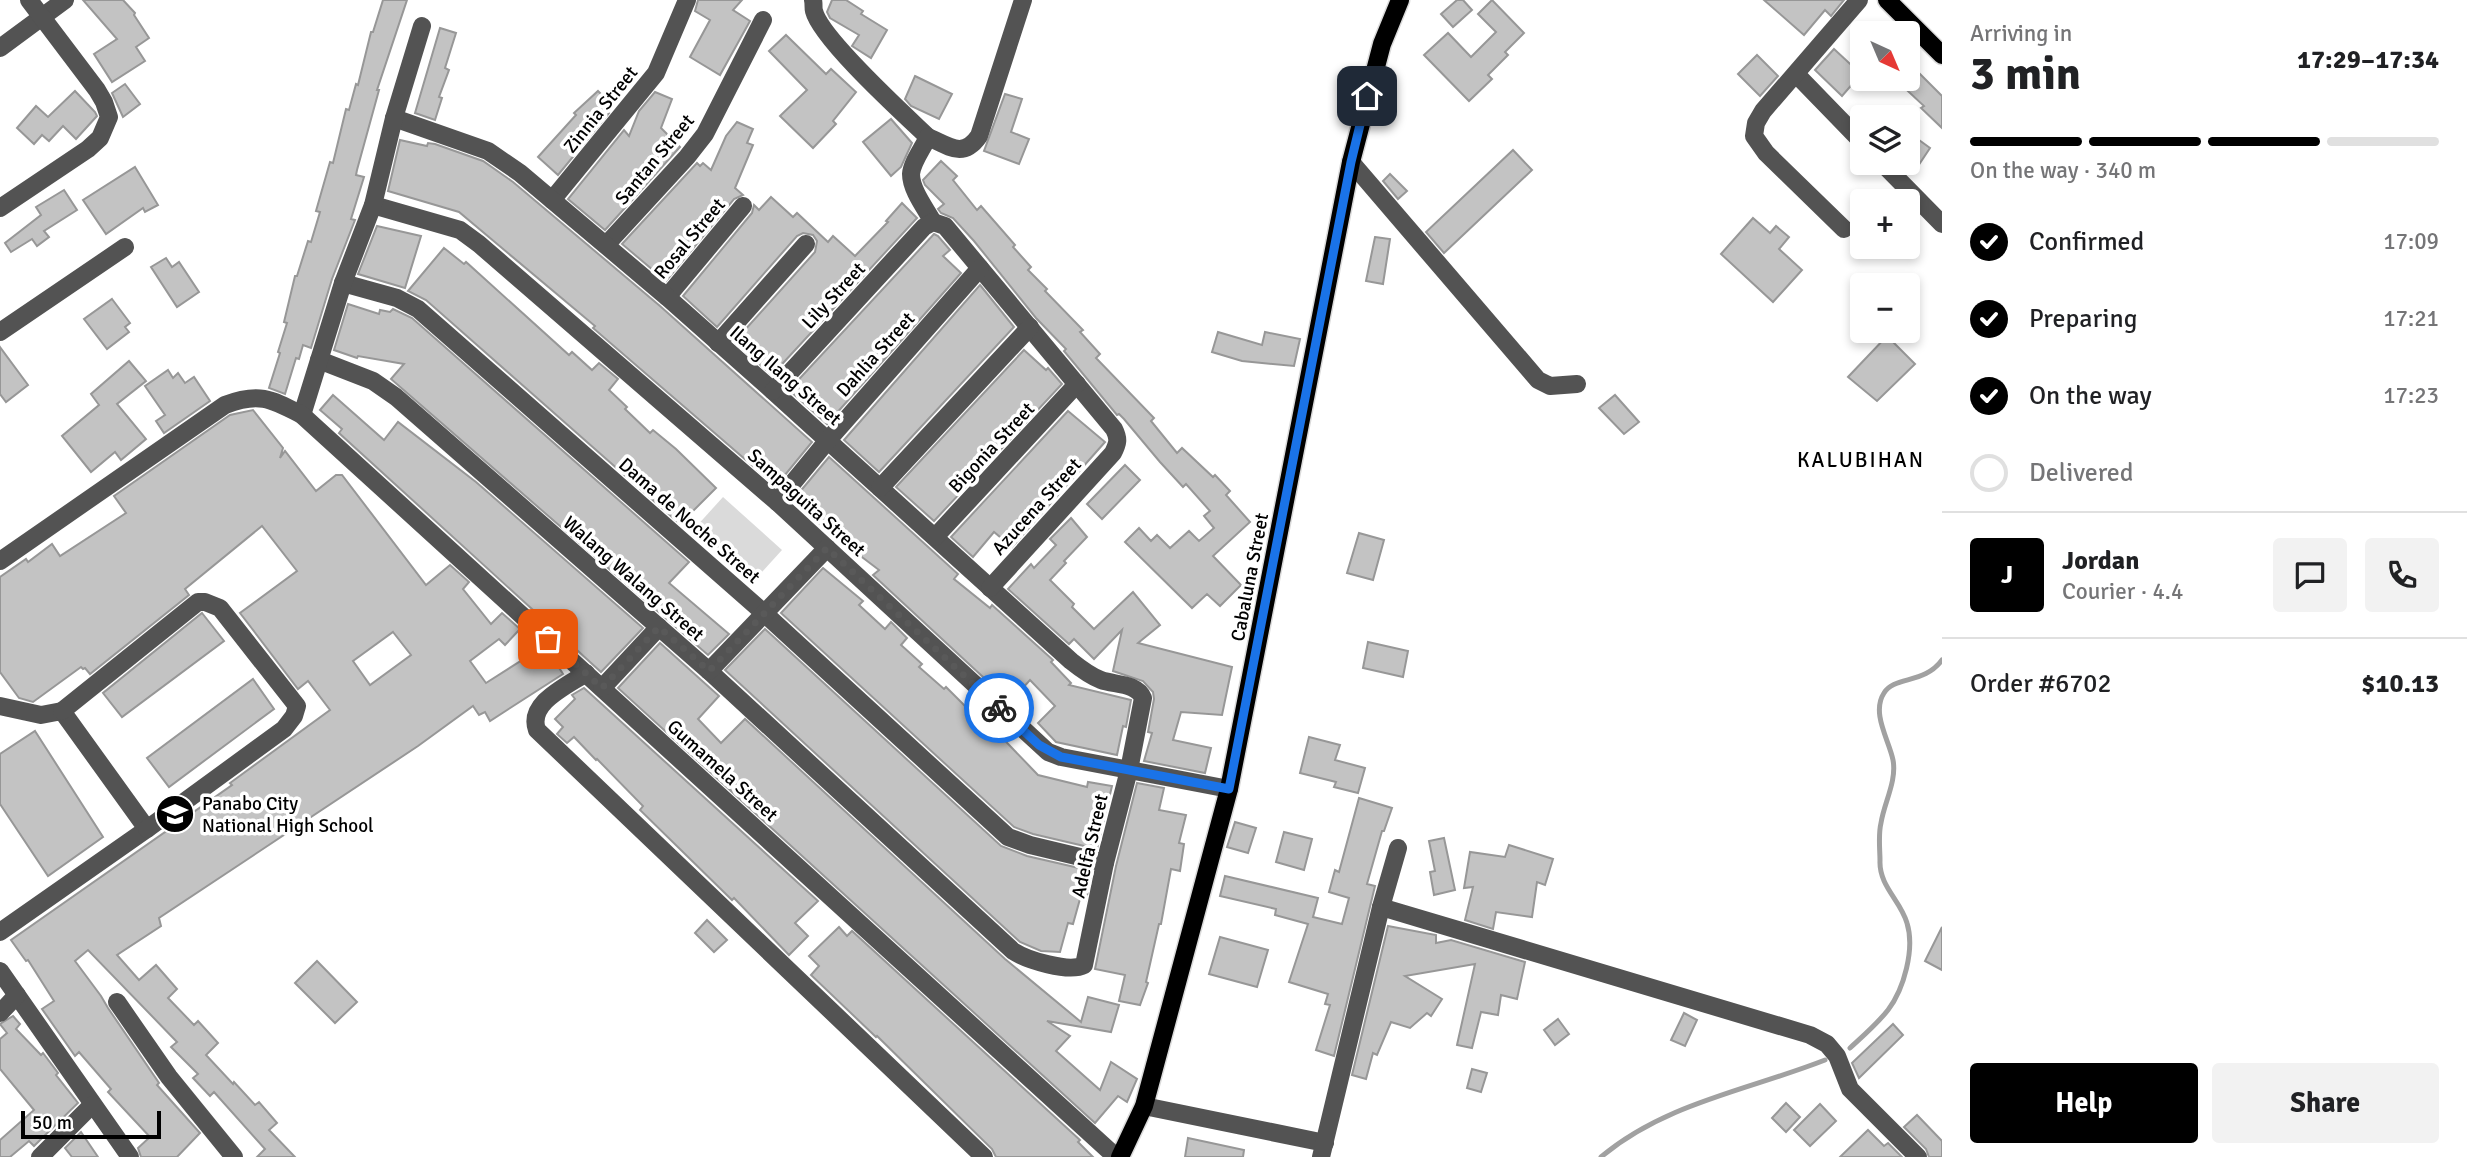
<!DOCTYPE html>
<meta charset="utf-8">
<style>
body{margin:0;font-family:Signika,sans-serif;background:#f2f2f2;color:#202124;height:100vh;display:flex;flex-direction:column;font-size:26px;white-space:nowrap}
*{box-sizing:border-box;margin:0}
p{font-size:23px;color:#757577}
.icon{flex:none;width:38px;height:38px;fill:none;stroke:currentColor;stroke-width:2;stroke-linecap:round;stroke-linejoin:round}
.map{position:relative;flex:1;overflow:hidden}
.panel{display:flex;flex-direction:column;background:#fff;width:525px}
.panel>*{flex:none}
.needle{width:46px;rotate:136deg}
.buttons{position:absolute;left:1850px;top:21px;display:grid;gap:14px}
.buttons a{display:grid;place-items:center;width:70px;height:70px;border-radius:7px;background:#fff;box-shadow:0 4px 10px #0003;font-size:35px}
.scale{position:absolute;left:21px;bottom:18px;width:140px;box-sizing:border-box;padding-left:7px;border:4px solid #000;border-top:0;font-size:19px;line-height:24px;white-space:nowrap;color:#000;-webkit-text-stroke:5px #fff;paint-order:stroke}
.pin{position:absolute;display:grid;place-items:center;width:60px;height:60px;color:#fff;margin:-30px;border-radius:14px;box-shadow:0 4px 10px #0006}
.courier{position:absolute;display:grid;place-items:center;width:70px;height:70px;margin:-35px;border:5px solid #1a73e8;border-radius:50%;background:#fff;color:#222;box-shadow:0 2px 9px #0007}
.head em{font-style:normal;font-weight:800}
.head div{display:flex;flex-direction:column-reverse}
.head{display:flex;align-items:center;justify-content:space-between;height:119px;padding:0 28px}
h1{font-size:46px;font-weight:800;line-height:52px}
.bar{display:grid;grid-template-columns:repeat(4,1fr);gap:10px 7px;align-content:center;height:84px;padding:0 28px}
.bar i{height:9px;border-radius:5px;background:#e0e0e0}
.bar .on{background:#000}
.bar p{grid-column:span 4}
.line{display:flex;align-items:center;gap:18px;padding:0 28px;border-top:2px solid #e0e0e0}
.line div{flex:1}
.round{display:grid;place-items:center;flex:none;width:74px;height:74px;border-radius:7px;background:#f2f2f2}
ol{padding:0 28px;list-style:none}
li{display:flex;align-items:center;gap:21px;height:77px}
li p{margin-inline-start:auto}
li .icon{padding:7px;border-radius:50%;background:#000;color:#fff;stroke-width:4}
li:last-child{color:#757577}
li i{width:38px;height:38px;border:4px solid #e0e0e0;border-radius:50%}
.cta{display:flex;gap:14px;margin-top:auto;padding:14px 28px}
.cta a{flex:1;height:80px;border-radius:7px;background:#000;color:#fff;font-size:28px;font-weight:800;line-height:80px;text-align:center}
.cta a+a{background:#f2f2f2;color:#202124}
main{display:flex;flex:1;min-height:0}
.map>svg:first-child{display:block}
.green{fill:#dadada}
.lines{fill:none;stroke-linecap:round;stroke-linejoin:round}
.stream{stroke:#a1a1a1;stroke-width:5}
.building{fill:#c3c3c3;stroke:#979797;stroke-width:2;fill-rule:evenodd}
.major-casing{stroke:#dbdbdb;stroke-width:21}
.minor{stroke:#535353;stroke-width:18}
.major{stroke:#000;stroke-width:18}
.done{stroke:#595959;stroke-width:7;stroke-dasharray:0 12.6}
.route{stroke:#1a73e8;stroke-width:9}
.labels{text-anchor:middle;stroke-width:7;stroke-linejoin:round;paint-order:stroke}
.street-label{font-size:19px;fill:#000;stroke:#fff}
.poi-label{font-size:19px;fill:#000;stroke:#fff;text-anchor:start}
.neighbourhood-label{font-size:21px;letter-spacing:2px;fill:#000;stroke:#fff}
</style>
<main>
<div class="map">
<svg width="1942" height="1157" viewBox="0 0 1942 1157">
<rect width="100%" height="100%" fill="#fff"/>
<!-- green -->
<path class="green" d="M723 497 782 550 753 582 694 529Z"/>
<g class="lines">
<!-- stream -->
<g class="stream">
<path d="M1850 1048C1863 1036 1877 1024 1888 1010 1904 989 1915 949 1907 923 1901 901 1879 886 1880 861 1880 849 1878 835 1881 823 1884 803 1897 781 1893 760 1889 740 1871 713 1884 693 1894 676 1925 684 1942 660"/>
<path d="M1601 1157C1665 1103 1749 1090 1825 1060"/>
</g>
</g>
<!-- building -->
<g class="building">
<path d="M83 0H123L135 13 134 15 149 38 136 47 145 61 112 82 94 54 117 39Z"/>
<path d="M383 0H407L377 90H379L357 170 356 175 364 177 351 219 355 220 332 279 311 348 303 345 299 359 296 358 285 394 269 388 280 353 278 352 287 323 284 322 295 276H297L308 241 311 242 320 212 316 211 330 162 333 163 346 109 349 110 356 84 358 85 371 32H373Z"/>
<path d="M698 0H742L733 10 750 21 720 75 690 57 710 20 695 11Z"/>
<path d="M832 0H846L863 11 861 14 887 30 871 58 852 46 859 35 830 18 827 12Z"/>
<path d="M1457 0H1463L1472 10 1453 27 1441 14Z"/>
<path d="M1492 0 1524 33 1505 52 1508 55 1488 75 1492 79 1469 101 1424 55 1448 33 1471 57 1496 32 1478 14Z"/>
<path d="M1764 0H1844L1831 16 1825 10 1804 35Z"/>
<path d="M440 28 456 33 445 68 449 70 439 97 442 98 435 120 415 113Z"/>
<path d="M786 35 826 74 831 69 856 92 833 121 836 124 813 148 780 116 807 90 769 51Z"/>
<path d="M1834 49 1861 74 1842 96 1815 70Z"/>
<path d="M1757 55 1778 76 1760 96 1738 74Z"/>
<path d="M1908 62 1942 96V128L1921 108 1924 106 1895 79H1908Z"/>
<path d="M915 76 952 94 939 119 911 106 905 99Z"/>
<path d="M125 84 140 104 123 117 112 93Z"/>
<path d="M75 91 95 112 97 116 76 139 63 126 49 141 42 135 34 144 17 128 36 106 48 117Z"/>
<path d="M598 91 609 102 603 107 609 113 558 175 538 157 576 115 574 113Z"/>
<path d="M655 92 672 99 661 128 680 147 605 230 568 199 624 130 629 136 639 111Z"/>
<path d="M1005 94 1022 99 1011 132 1029 139 1019 164 984 151Z"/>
<path d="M891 119 912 143 901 167 891 176 863 142Z"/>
<path d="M737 122 753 129 747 143 753 145 735 188 743 195 734 199 666 281 622 244 697 163 700 166 703 163 711 170 726 136Z"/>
<path d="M1908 132 1930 148 1918 166 1908 159Z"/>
<path d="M400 140 427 146 428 143 435 144 483 161 513 182 660 306 812 442 776 486 593 328 595 326 459 212 388 191Z"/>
<path d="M1513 150 1532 170 1444 253 1426 232Z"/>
<path d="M941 161 957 176 953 180 977 210 981 206 1015 245 1013 247 1031 267 1028 270 1047 289 1045 291 1083 330 1080 332 1100 354 1096 358 1154 418 1151 421 1177 453 1182 448 1213 477 1215 475 1230 491 1226 495 1250 522 1213 556 1241 585 1220 606 1207 594 1192 608 1125 542 1139 528 1151 541 1157 535 1170 548 1189 531 1199 541 1214 528 1204 516 1210 511 1186 484 1183 487 1160 462 1124 419 1119 414 1117 415 1064 351 1066 349 1036 318 974 241 953 218 941 213 938 209 944 204 925 185 923 180Z"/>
<path d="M135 167 158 205 145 212 143 208 106 234 83 200Z"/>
<path d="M1390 174 1407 191 1398 199 1383 181Z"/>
<path d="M64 190 77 210 44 231 49 237 37 246 32 239 11 252 5 243 41 215 36 207Z"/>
<path d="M771 197 793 217 797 213 828 242 833 236 855 256 888 222 886 221 902 203 917 218 772 375 734 342 815 252 817 241 813 235 803 233 797 236 717 327 683 296 752 213 754 205 759 210Z"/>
<path d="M1753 218 1770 233 1776 226 1789 237 1779 249 1802 270 1773 302 1721 254Z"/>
<path d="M377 226 421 236 405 288 358 274Z"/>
<path d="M934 234 938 236 950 250 943 256 961 273 827 424 789 390Z"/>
<path d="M1375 237 1390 239 1383 284 1366 281Z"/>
<path d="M444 248 464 264 466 262 569 355 572 352 592 370 599 363 618 379 609 390 627 407 625 409 650 433 653 430 676 449 716 488 680 524 426 300 408 291Z"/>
<path d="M166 258 172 267 179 262 199 292 177 307 151 267Z"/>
<path d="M980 285 1014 327 879 472 844 440Z"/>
<path d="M112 299 130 323 125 327 129 332 107 349 84 319Z"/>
<path d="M348 304 379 314 380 310 390 312 393 309 412 318 689 562 669 583 729 634 708 655 391 379 404 364 358 356 357 358 334 350Z"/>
<path d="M1218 332 1262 345 1265 332 1300 339 1294 366 1242 361 1212 352Z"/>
<path d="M1887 336 1915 364 1877 401 1848 377Z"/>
<path d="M0 347 28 385 6 402 0 394Z"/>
<path d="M1024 350 1046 370 1048 368 1062 384 934 521 896 487Z"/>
<path d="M129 361 146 381 117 404 146 439 121 460 115 452 91 472 62 436 99 405 91 394Z"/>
<path d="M168 370 173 378 178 373 185 383 194 377 210 401 164 433 156 421 165 415 145 386Z"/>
<path d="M333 395 384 440 398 422 476 482 643 628 601 672 339 433 342 429 320 410Z"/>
<path d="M1615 395 1639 422 1624 434 1599 408Z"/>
<path d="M253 410 283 448 280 458 285 451 316 491 336 475H342L426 585 450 565 469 582 463 589 491 624 502 613 520 629 505 645 499 639 470 661 486 683 541 648 554 660 563 674 490 721 485 712 479 715 473 706 418 746 159 918 161 926 117 955 139 980 156 965 177 989 168 998 194 1025 198 1021 218 1043 206 1055 233 1084 234 1082 255 1105 259 1102 277 1123 269 1130 295 1157H257L265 1149 214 1092 210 1096 193 1078 198 1074 171 1047 177 1042 88 950 75 961 101 996 108 1008 159 1083 157 1085 200 1133 177 1157H141L138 1148 150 1137 108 1092 111 1089 79 1052 75 1056 42 1009 54 1001 28 960 26 961 11 940 232 785 230 783 330 710 308 681 298 689 240 613 297 571 262 526 185 589 189 595 90 674 85 668 83 669 81 667 33 702 19 698 0 672V577L26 559 28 562 52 544 60 556 126 513 114 496 230 415ZM393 632 411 655 370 685 353 661Z"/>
<path d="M1068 411 1105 442 1012 547 994 532 973 557 951 537Z"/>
<path d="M829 457 958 574 954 579 990 608 992 605 1053 660 1051 662 1071 683 1069 685 1131 700 1126 727 1123 726 1117 755 1056 742 1038 723 1055 706 1030 680 1010 702 873 575 879 570 850 548 849 550 793 500Z"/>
<path d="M1125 465 1140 480 1102 519 1087 504Z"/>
<path d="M1071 518 1087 537 1064 561 1066 563 1050 580 1074 604 1072 607 1094 629 1133 592 1160 625 1138 643 1232 667 1222 715 1181 712 1173 740 1211 748 1205 773 1144 761 1152 733 1148 732 1154 699 1153 692 1143 681 1113 671 1122 630 1094 659 1074 639 1069 644 1008 589 1031 564 1034 568 1056 545 1050 539Z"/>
<path d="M1359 533 1384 540 1373 580 1347 573Z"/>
<path d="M823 568 863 601 859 605 885 629 891 622 907 638 901 645 922 664 919 667 944 689 946 687 966 707 968 705 973 710 979 704 994 718 989 724 1038 775 1087 787 1088 782 1112 786 1097 849 1033 834 1014 827 781 613Z"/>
<path d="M202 613 224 641 122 717 103 693Z"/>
<path d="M765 629 1001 846 1027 856 1092 871 1086 900 1080 899 1073 924 1068 923 1060 952 1041 951 1020 942 725 670Z"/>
<path d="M1368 642 1408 651 1403 677 1363 668Z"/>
<path d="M660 643 719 696 698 719 721 743 745 719 1005 959 1081 1022 1088 997 1119 1005 1111 1032 1047 1021 1070 1036 1056 1051 1100 1090 1111 1062 1137 1079 1127 1102 1118 1096 1095 1123 618 688Z"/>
<path d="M253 679 274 709 169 787 147 758Z"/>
<path d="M584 688 818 901 795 923 808 936 789 955 734 898 732 900 640 810 643 806 597 759 596 760 574 737 567 743 557 734 563 727 555 719 575 699 572 695Z"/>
<path d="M35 731 103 837 48 876 0 804V754Z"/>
<path d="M1309 737 1340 745 1335 760 1365 768 1358 793 1334 787 1336 782 1300 773Z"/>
<path d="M1137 783 1164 788 1159 810 1186 815 1179 843 1184 844 1180 871 1171 869 1161 924H1159L1146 982 1148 983 1140 1005 1119 1001 1125 975 1095 969 1116 866Z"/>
<path d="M1359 798 1392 808 1384 831H1382L1367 884 1375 886 1334 1056 1316 1050 1330 1005 1325 1004 1328 994 1289 982 1308 924 1275 915 1276 909 1220 896 1225 876 1318 898 1313 917 1342 924 1349 898 1329 892 1335 870 1339 872Z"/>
<path d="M1235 822 1256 828 1248 853 1227 847Z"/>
<path d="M1284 832 1312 839 1304 870 1276 862Z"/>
<path d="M1444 838 1455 890 1434 895 1430 872 1435 871 1429 841Z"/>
<path d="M1509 845 1553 859 1545 885 1537 882 1532 917 1496 912 1493 929 1465 920 1473 887 1464 888 1470 852 1505 857Z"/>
<path d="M707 920 727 940 714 952 695 933Z"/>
<path d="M1388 926 1436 935V943L1451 940 1525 962 1517 999 1501 995 1498 1015 1481 1012 1472 1048 1457 1045 1475 964 1405 976 1442 999 1431 1016 1427 1013 1410 1028 1391 1022 1377 1055 1373 1053 1366 1079 1352 1075Z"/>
<path d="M839 927 847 936 852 931 1080 1140 1078 1142 1093 1157H996L992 1149 877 1036 876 1037 811 975 819 966 809 956Z"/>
<path d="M1942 927V970L1925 961Z"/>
<path d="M1220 937 1268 950 1257 987 1209 974Z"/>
<path d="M317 961 357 1002 335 1023 295 983Z"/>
<path d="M1684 1013 1697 1020 1685 1046 1671 1040Z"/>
<path d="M13 1016 20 1024 16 1029 41 1055 43 1053 58 1073 56 1075 78 1103 34 1146 29 1141 10 1157H0V1140L34 1110 0 1069V1039L7 1033 0 1024Z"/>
<path d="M1558 1019 1569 1034 1555 1045 1544 1030Z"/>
<path d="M1893 1024 1903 1035 1859 1078 1852 1063Z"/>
<path d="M1472 1069 1487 1073 1481 1092 1467 1088Z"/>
<path d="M1786 1103 1800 1117 1786 1132 1772 1118Z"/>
<path d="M1820 1104 1836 1121 1810 1146 1794 1130Z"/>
<path d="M1917 1115 1942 1141V1157H1929L1926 1149 1904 1127Z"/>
<path d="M1868 1130 1884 1146 1888 1143 1902 1157H1840Z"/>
<path d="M81 1132 98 1157H72L65 1148Z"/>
<path d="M1188 1138 1244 1150 1243 1157H1185Z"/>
</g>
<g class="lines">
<!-- major casing -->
<g class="major-casing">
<g id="major">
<path d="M1887 0 1942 55"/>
<path d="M1120 1157 1144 1106 1229 789 1351 162 1382 44 1400 0"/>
</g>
</g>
<!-- minor -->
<g class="minor">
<path d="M813 0C814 4 813 7 814 11 821 39 904 114 928 137"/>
<path d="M0 48 65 0"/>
<path d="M1796 74 1862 142"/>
<path d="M1351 162 1538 380 1550 386 1577 384"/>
<path d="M1882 163 1942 224"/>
<path d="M552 200 656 73 687 0"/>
<path d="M373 205 460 230 479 244 777 502 1048 752 1061 757 1229 789"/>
<path d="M0 208 88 149 100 138 109 117 104 102 97 90 29 0"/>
<path d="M933 222C926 209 911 190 911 174 912 162 923 148 928 137 949 146 963 159 979 136L1023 0"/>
<path d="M1844 229 1766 153 1754 136 1756 123 1763 111 1859 0"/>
<path d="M606 245 687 157 705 134 763 20"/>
<path d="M343 283 397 298 418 309 764 613 1008 837 1030 845 1105 863"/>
<path d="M667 297 743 206"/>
<path d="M0 332 125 247"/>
<path d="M718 343 806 244"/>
<path d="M319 360 373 381 396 397 709 671 1013 951C1027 960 1069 973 1084 965L1105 863 1129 770 1143 698C1137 683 1115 685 1101 680 1090 676 1081 669 1071 661L773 391 667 297 520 173 488 151 394 118"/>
<path d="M773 391 924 227 933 222 945 226 1114 429C1119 439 1118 443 1113 453L990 588"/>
<path d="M302 415 343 283 373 205 394 118 422 26"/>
<path d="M880 488 1030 327"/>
<path d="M777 502 828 440 980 268"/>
<path d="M935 537 1077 384"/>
<path d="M0 561 225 405C259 392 271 399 302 415L1116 1157"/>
<path d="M709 671 827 548"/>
<path d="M586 673C567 686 527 703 537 730L984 1157"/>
<path d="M602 688 659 627"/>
<path d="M0 706 41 715 62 711 147 829 0 932"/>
<path d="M62 711 198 602H205L220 608 297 706 294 716 284 729 147 829"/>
<path d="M1381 907 1810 1035 1827 1044 1837 1056 1850 1089 1918 1157"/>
<path d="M0 971 130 1157"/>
<path d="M117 1002 169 1077 234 1157"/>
<path d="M0 1013 17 995"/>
<path d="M1144 1106 1325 1143"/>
<path d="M40 1157 92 1105"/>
<path d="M1321 1157 1381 907 1398 848"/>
</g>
<!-- major -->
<use href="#major" class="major"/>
</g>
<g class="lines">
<!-- done -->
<path class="done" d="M548 639 602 688 659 627 709 671 827 548 999 708"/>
<!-- route -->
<path class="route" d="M999 708 1039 745 1061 757 1229 789 1351 162 1367 96"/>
</g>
<!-- icons -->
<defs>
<g id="school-disc" transform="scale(2.0125)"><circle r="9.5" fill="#000" stroke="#fff"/><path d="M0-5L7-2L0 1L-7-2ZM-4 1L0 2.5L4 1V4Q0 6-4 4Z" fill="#fff"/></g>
</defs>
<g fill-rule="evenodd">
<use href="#school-disc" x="175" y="814"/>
</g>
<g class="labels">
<!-- street labels -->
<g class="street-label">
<text transform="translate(600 109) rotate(-51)" y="7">Zinnia Street</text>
<text transform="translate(654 159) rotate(-50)" y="7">Santan Street</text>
<text transform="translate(689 238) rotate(-50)" y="7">Rosal Street</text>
<text transform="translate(833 295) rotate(-47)" y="7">Lily Street</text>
<text transform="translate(875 354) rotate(-48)" y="7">Dahlia Street</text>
<text transform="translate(786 375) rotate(41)" y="7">Ilang Ilang Street</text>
<text transform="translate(991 447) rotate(-47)" y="7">Bigonia Street</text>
<text transform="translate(807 502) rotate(42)" y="7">Sampaguita Street</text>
<text transform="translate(1036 506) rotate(-48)" y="7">Azucena Street</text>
<text transform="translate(690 520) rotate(41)" y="7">Dama de Noche Street</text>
<text transform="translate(1249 577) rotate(-79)" y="7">Cabaluna Street</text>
<text transform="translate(634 578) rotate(41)" y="7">Walang Walang Street</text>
<text transform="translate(723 770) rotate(42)" y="7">Gumamela Street</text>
<text transform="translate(1089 846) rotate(-77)" y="7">Adelfa Street</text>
</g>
<!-- poi labels -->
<g class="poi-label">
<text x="202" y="810">Panabo City<tspan x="202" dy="22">National High School</tspan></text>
</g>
<!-- neighbourhood labels -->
<g class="neighbourhood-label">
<text x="1861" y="467">KALUBIHAN</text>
</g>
</g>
</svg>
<div class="buttons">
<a><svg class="needle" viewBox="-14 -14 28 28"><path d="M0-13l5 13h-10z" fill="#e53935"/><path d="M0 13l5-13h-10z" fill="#757577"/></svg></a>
<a><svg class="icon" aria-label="layers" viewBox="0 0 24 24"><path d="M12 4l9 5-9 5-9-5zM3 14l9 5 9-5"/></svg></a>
<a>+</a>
<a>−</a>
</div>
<div class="scale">50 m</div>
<div class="pin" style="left:548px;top:639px;background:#ea580c"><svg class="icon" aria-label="bag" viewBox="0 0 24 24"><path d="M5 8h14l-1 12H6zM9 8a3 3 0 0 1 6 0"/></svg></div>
<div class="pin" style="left:1367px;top:96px;background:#1f2937"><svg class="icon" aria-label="home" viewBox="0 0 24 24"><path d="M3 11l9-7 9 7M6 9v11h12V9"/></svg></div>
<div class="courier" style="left:999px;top:708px"><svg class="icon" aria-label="bike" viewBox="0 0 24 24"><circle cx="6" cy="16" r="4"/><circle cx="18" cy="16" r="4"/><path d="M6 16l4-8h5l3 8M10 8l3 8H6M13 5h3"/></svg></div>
</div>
<section class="panel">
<div class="head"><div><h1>3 min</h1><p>Arriving in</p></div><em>17:29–17:34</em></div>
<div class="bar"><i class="on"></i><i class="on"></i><i class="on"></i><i></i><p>On the way · 340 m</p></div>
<ol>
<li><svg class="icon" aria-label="check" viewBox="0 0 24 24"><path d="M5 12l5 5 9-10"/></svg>Confirmed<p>17:09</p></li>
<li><svg class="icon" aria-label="check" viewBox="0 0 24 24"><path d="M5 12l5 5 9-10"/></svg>Preparing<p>17:21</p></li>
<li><svg class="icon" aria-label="check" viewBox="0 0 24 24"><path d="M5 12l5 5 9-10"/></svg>On the way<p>17:23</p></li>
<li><i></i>Delivered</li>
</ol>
<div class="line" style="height:126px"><b class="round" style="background:#000;color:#fff">J</b><div><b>Jordan</b><p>Courier · 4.4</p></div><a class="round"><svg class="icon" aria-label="chat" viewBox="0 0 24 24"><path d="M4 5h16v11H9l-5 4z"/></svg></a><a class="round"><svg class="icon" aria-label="phone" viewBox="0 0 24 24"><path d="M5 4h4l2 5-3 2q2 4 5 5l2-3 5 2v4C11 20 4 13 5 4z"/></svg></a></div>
<div class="line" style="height:91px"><div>Order #6702</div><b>$10.13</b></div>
<div class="cta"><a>Help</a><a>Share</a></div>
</section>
</main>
